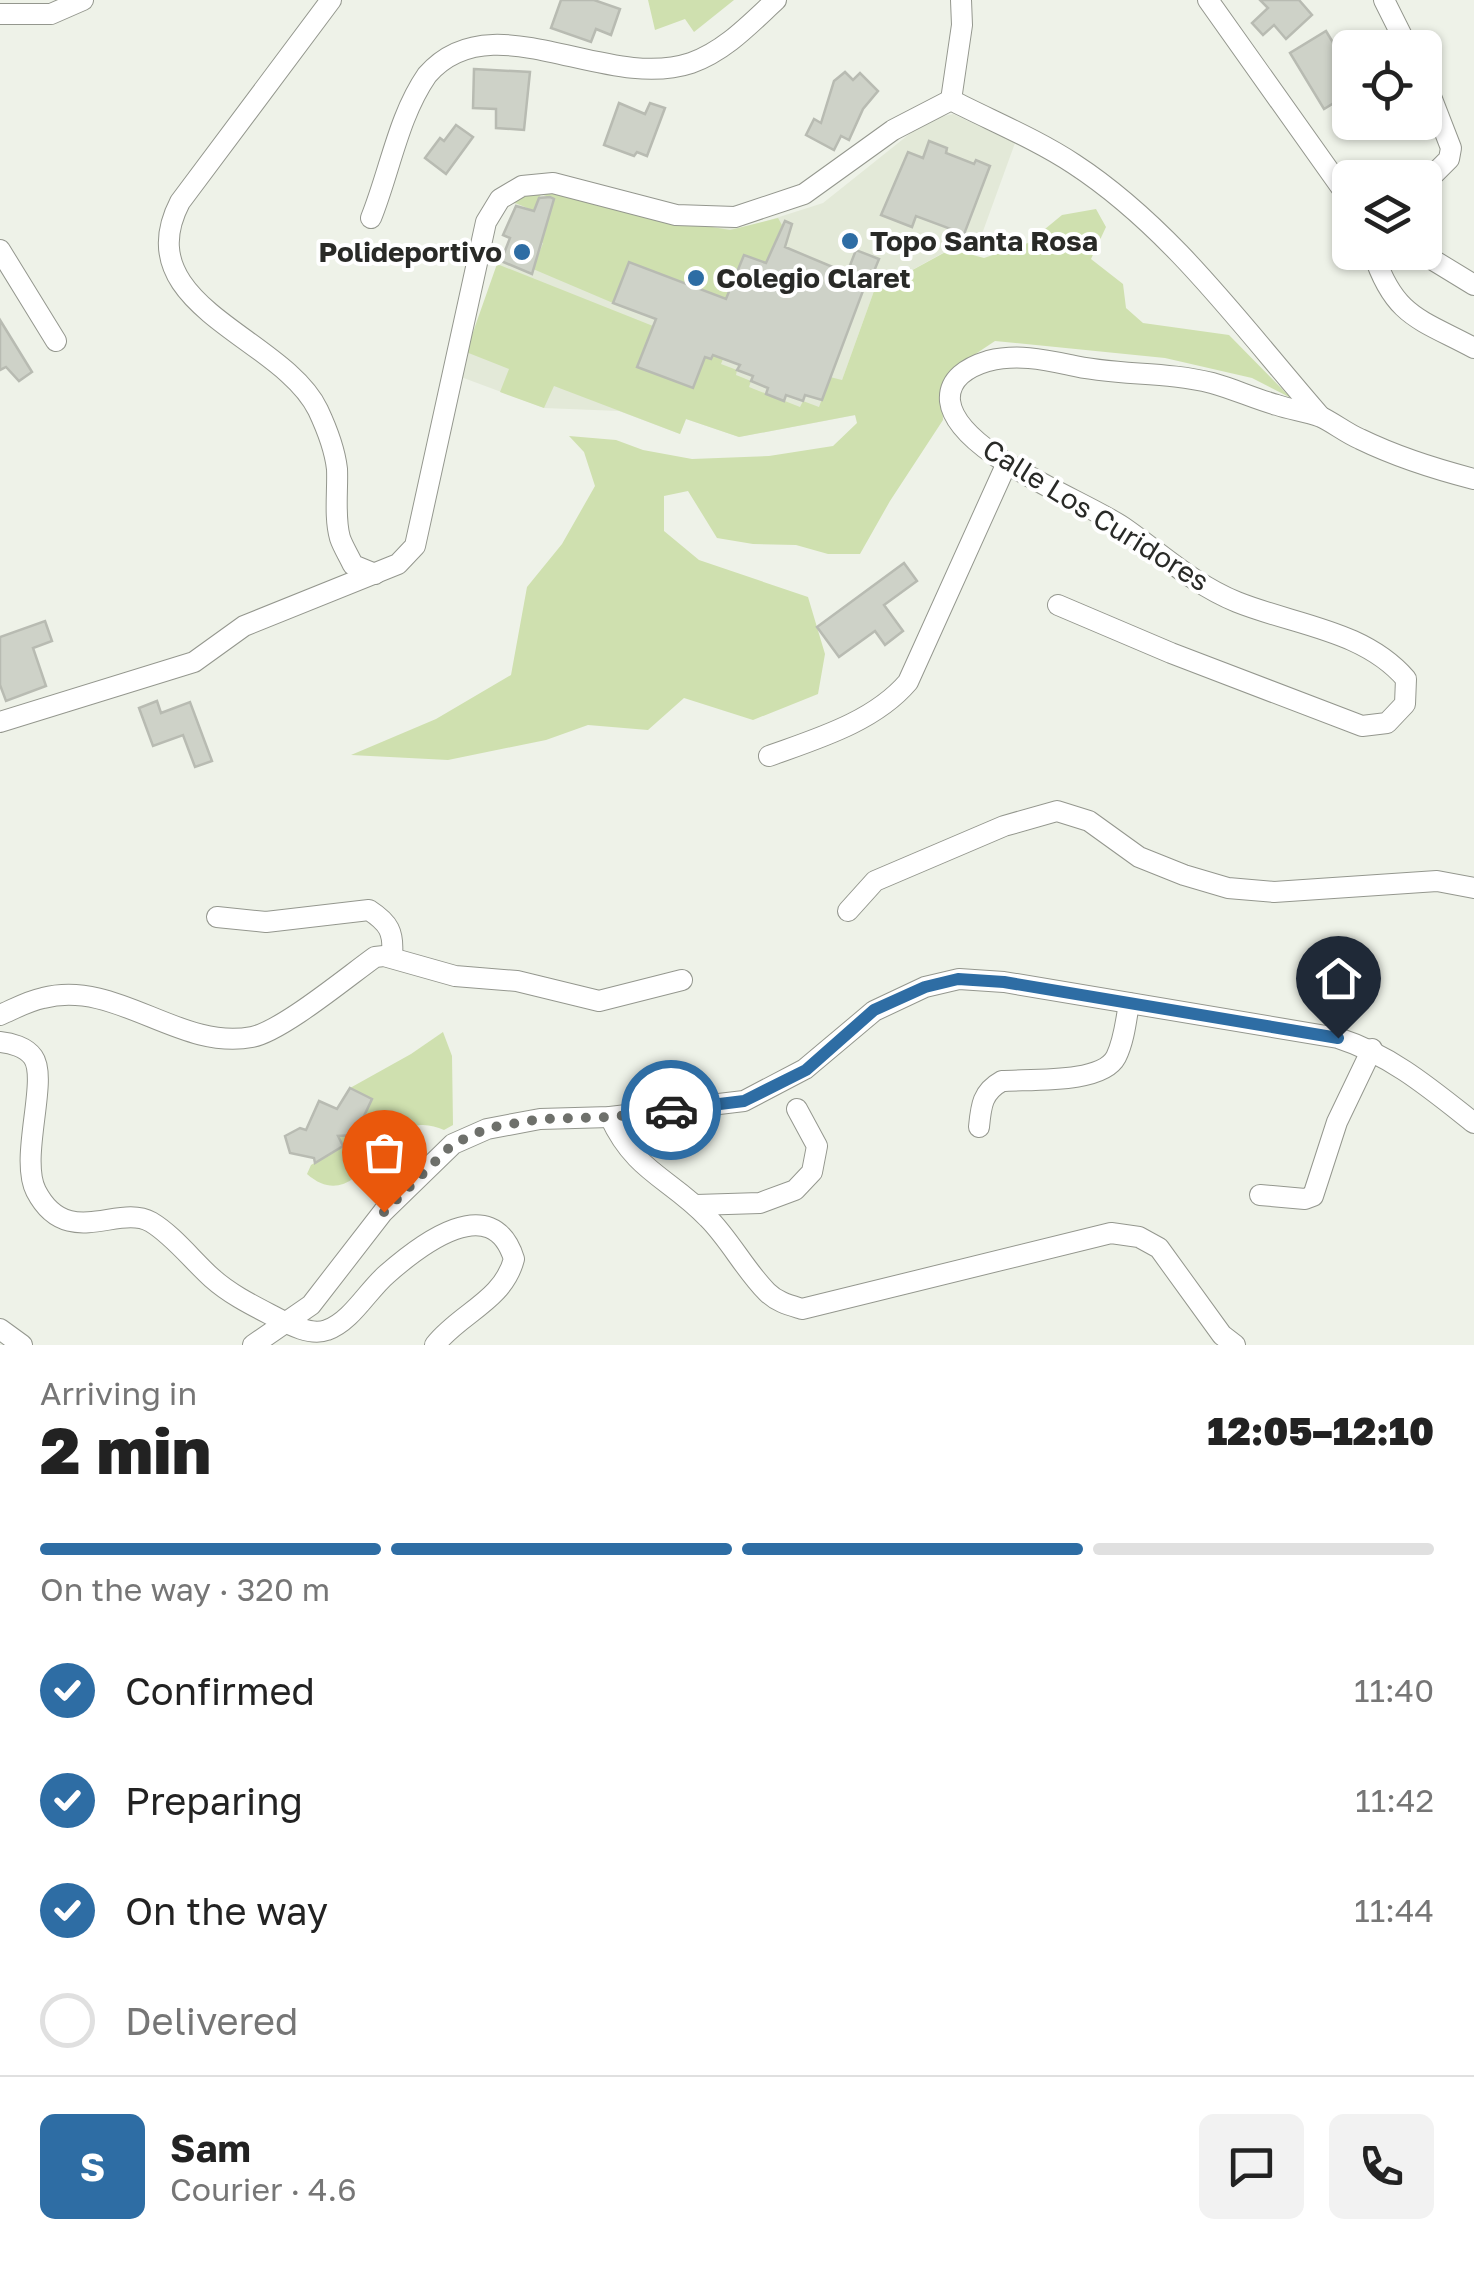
<!DOCTYPE html>
<meta charset="utf-8">
<style>
body{margin:0;font-family:"Golos Text",sans-serif;background:#f2f2f2;color:#222;height:100vh;display:flex;flex-direction:column;font-size:38px;white-space:nowrap}
*{box-sizing:border-box;margin:0}
p{font-size:32px;color:#767676}
.icon{flex:none;width:55px;height:55px;fill:none;stroke:currentColor;stroke-width:2;stroke-linecap:round;stroke-linejoin:round}
.map{position:relative;height:1345px;overflow:hidden}
.drawer{display:flex;flex-direction:column;background:#fff;flex:1}
.drawer>*{flex:none}
.fabs{position:absolute;left:1332px;top:30px;display:grid;gap:20px}
.fabs a{display:grid;place-items:center;width:110px;height:110px;border-radius:15px;background:#fff;box-shadow:0 2px 8px #0004;font-size:50px}
.pin{position:absolute;display:grid;place-items:center;width:85px;height:85px;color:#fff;margin:-102px -42px;border-radius:50% 50% 50% 0;rotate:-45deg;box-shadow:0 0 10px #0007}
.pin .icon{rotate:45deg}
.courier{position:absolute;display:grid;place-items:center;width:100px;height:100px;margin:-50px;border:8px solid #2e6da4;border-radius:50%;background:#fff;color:#222;box-shadow:0 2px 12px #0007}
.overview em{font-style:normal;font-weight:800}
.overview div{display:flex;flex-direction:column-reverse}
.overview{display:flex;align-items:center;justify-content:space-between;height:170px;padding:0 40px}
h1{font-size:65px;font-weight:800;line-height:75px}
.bar{display:grid;grid-template-columns:repeat(4,1fr);gap:15px 10px;align-content:center;height:120px;padding:0 40px}
.bar i{height:12px;border-radius:8px;background:#e0e0e0}
.bar .on{background:#2e6da4}
.bar p{grid-column:span 4}
.line{display:flex;align-items:center;gap:25px;padding:0 40px;border-top:2px solid #e0e0e0}
.line div{flex:1}
.round{display:grid;place-items:center;flex:none;width:105px;height:105px;border-radius:15px;background:#f2f2f2}
ol{padding:0 40px;list-style:none}
li{display:flex;align-items:center;gap:30px;height:110px}
li p{margin-inline-start:auto}
li .icon{padding:10px;border-radius:50%;background:#2e6da4;color:#fff;stroke-width:4}
li:last-child{color:#767676}
li i{width:55px;height:55px;border:5px solid #e0e0e0;border-radius:50%}
.map>svg:first-child{display:block}
.built{fill:#e3e9d8}
.green{fill:#cfe0af}
.building{fill:#ced2c8;stroke:#b8bbb2;stroke-width:2.5}
.lines{fill:none;stroke-linecap:round;stroke-linejoin:round}
.minor-casing{stroke:#94978e;stroke-width:22}
.minor{stroke:#fff;stroke-width:20}
.done{stroke:#6e706b;stroke-width:10;stroke-dasharray:0 18}
.route{stroke:#2e6da4;stroke-width:12}
.poi-dot{fill:#2e6da4;stroke:#fff;stroke-width:4}
.labels{text-anchor:middle;stroke-width:8;stroke-linejoin:round;paint-order:stroke}
.poi-label{font-size:28px;font-weight:bold;fill:#292a27;stroke:#fff;text-anchor:start}
.street-label{font-size:28px;fill:#292a27;stroke:#fff}
</style>
<div class="map">
<svg width="1474" height="1345" viewBox="0 0 1474 1345">
<rect width="100%" height="100%" fill="#eef2e8"/>
<!-- built -->
<path class="built" d="M953 114 1015 143 974 256 950 249 874 291 842 380 856 415 739 437 686 419 680 434 619 411 544 408 461 377 466 352 510 239 503 235 516 205 511 201 538 183 682 222 742 229 823 203 927 120Z"/>
<!-- green -->
<g class="green">
<path d="M648 0H734L694 32 685 19 655 30Z"/>
<path d="M538 183 682 222 730 230 778 218 782 225 766 263 744 256 723 306 629 263 613 303 533 269 543 243 539 241 554 199 541 194 534 211 511 201Z"/>
<path d="M1096 209 1106 227 1091 259 1123 284 1126 308 1143 323 1229 335 1291 398 1252 378 1165 358 995 341 959 365 942 393 943 420 890 501 860 554H828L796 545 753 544 717 538 688 491 664 496V531L699 560 808 597 825 654 818 694 753 720 684 698 648 730 588 725 546 740 448 760 351 755 436 719 511 675 527 587 562 544 595 486 584 452 569 436 616 440 643 450 692 459 769 456 833 446 857 423 855 415 739 437 686 419 680 434 554 386 544 408 500 392 509 369 466 352 497 264 653 326 638 367 692 388 705 357 711 359 717 348 726 352 721 364 737 370 736 375 751 381 749 387 800 407 803 401 819 407 830 377 842 380 874 291 951 249 984 258 1028 243 1062 215Z"/>
<path d="M443 1032 452 1056 453 1125 444 1130C434 1126 423 1123 412 1127 376 1140 353 1214 307 1174L311 1165 342 1147 338 1136 356 1134 372 1100 350 1088 411 1054Z"/>
</g>
<!-- building -->
<g class="building">
<path d="M561 0H594L620 9 611 35 596 29 591 42 551 28Z"/>
<path d="M1260 0H1299L1312 15 1286 39 1274 25 1263 35 1252 23 1268 8Z"/>
<path d="M1326 31 1335 46 1340 43 1350 58V93L1324 109 1290 53Z"/>
<path d="M474 69 530 72 524 130 496 128V109L473 108Z"/>
<path d="M845 72 853 80 860 73 878 91 863 109 849 140 841 136 834 150 806 135 814 119 821 123 834 81Z"/>
<path d="M619 103 645 114 650 103 665 108 647 156 637 152 634 156 604 145Z"/>
<path d="M456 125 473 137 446 174 425 158 440 138 444 141Z"/>
<path d="M929 141 947 148 946 153 974 164 976 160 990 166 963 237 949 232 951 229 916 216 912 227 881 215 908 152 923 158Z"/>
<path d="M550 197 554 199 532 274 501 261 510 238 503 235 516 206 534 211 539 198Z"/>
<path d="M785 221 792 224 785 247 847 273 856 250 879 259 870 281 867 280 822 400 805 395 803 401 786 395 784 401 766 394 768 388 751 381 753 376 737 370 740 365 713 355 711 359 705 357 693 388 637 367 656 319 613 303 629 262 726 299 744 255 766 263Z"/>
<path d="M0 320 32 372 19 381 6 367 0 370Z"/>
<path d="M904 563 917 581 884 605 903 631 885 645 875 631 839 657 817 627Z"/>
<path d="M45 621 52 641 33 648 46 686 6 701 0 685V637Z"/>
<path d="M157 701 161 713 190 702 212 761 195 767 183 735 153 746 139 708Z"/>
<path d="M350 1088 372 1099 355 1135 338 1136 343 1146 315 1163 314 1158 290 1153 285 1136 300 1128 306 1130 319 1101 337 1109Z"/>
</g>
<g class="lines">
<!-- minor casing -->
<g class="minor-casing">
<g id="minor">
<path d="M331 0 180 202C126 306 282 336 318 410 326 427 335 451 337 469 338 490 334 517 340 538 343 547 349 556 353 565L375 574"/>
<path d="M1208 0 1350 200"/>
<path d="M1384 0 1408 48"/>
<path d="M0 14H51L83 0"/>
<path d="M1425 81 1451 148 1449 159 1425 183"/>
<path d="M951 100 962 25 961 0"/>
<path d="M371 218C390 171 398 117 427 75 492 0 604 92 691 63 725 51 750 24 776 0"/>
<path d="M0 250 56 341"/>
<path d="M1373 252C1394 317 1420 319 1474 348"/>
<path d="M1420 252 1474 285"/>
<path d="M1058 605 1171 653 1362 726 1387 723 1405 704 1406 679C1364 630 1294 625 1237 602 1193 584 1162 554 1123 527 1083 500 956 453 950 401 948 379 968 367 988 361 1016 354 1042 359 1070 365 1116 376 1165 371 1212 383 1234 389 1255 399 1277 405 1291 410 1307 411 1321 417 1334 423 1346 433 1360 439 1397 457 1435 469 1474 479"/>
<path d="M0 722 194 662 244 626 398 564 415 546 486 222 500 199 522 186 553 183 676 215 735 217 804 194 893 130 951 100C992 121 1036 139 1074 164 1172 228 1244 329 1320 416"/>
<path d="M769 756C816 739 874 722 908 682L1006 465"/>
<path d="M848 911 875 881 1004 826 1057 811 1089 821 1139 857 1184 875 1228 888 1274 892 1437 881 1474 888"/>
<path d="M217 917 266 922 369 910C389 923 394 932 392 956"/>
<path d="M0 1015C14 1009 28 1001 43 998 117 979 179 1051 252 1037 282 1031 347 977 375 957L384 956 455 976 517 981 599 1001 682 980"/>
<path d="M0 1042C11 1043 26 1047 33 1057 49 1079 19 1158 36 1191 67 1251 118 1203 151 1222 173 1235 193 1261 212 1278 231 1295 254 1306 277 1318 290 1325 311 1336 327 1330 351 1322 368 1290 387 1274 420 1245 492 1189 514 1259 503 1301 460 1313 435 1345"/>
<path d="M610 1117C635 1172 670 1178 708 1218 730 1240 745 1270 767 1292 777 1302 789 1305 802 1309L1111 1233 1139 1237 1159 1248 1222 1335 1235 1345"/>
<path d="M979 1127C981 1106 982 1092 1002 1081 1030 1079 1102 1084 1116 1057 1124 1041 1126 1021 1129 1003"/>
<path d="M1260 1195 1305 1199 1313 1196 1337 1122 1372 1049"/>
<path d="M696 1205 760 1203 795 1190 812 1172 817 1146 797 1109"/>
<path d="M0 1329 22 1345"/>
<path d="M253 1345 311 1305 383 1212 453 1144 487 1129 540 1119 610 1117 744 1101 805 1069 874 1011 925 987 959 979 1004 982 1338 1038C1391 1055 1431 1089 1474 1123"/>
</g>
</g>
<!-- minor -->
<use href="#minor" class="minor"/>
</g>
<g class="lines">
<!-- done -->
<path class="done" d="M384 1212 453 1144 488 1128 540 1119 610 1117 671 1110"/>
<!-- route -->
<path class="route" d="M671 1110 744 1101 806 1070 874 1010 925 987 958 979 1004 982 1338 1038"/>
</g>
<!-- markers -->
<g class="poi-dot">
<circle cx="850" cy="241" r="10"/>
<circle cx="522" cy="252" r="10"/>
<circle cx="696" cy="278" r="10"/>
</g>
<g class="labels">
<!-- poi labels -->
<g class="poi-label">
<text x="870" y="251">Topo Santa Rosa</text>
<text x="502" y="262" text-anchor="end">Polideportivo</text>
<text x="716" y="288">Colegio Claret</text>
</g>
<!-- street labels -->
<g class="street-label">
<text transform="translate(1096 515) rotate(32)" y="10">Calle Los Curidores</text>
</g>
</g>
</svg>
<div class="fabs">
<a><svg class="icon" aria-label="locate" viewBox="0 0 24 24"><circle cx="12" cy="12" r="6"/><path d="M12 2v4M12 18v4M2 12h4M18 12h4"/></svg></a>
<a><svg class="icon" aria-label="layers" viewBox="0 0 24 24"><path d="M12 4l9 5-9 5-9-5zM3 14l9 5 9-5"/></svg></a>
</div>
<div class="pin" style="left:384px;top:1212px;background:#ea580c"><svg class="icon" aria-label="bag" viewBox="0 0 24 24"><path d="M5 8h14l-1 12H6zM9 8a3 3 0 0 1 6 0"/></svg></div>
<div class="pin" style="left:1338px;top:1038px;background:#1f2937"><svg class="icon" aria-label="home" viewBox="0 0 24 24"><path d="M3 11l9-7 9 7M6 9v11h12V9"/></svg></div>
<div class="courier" style="left:671px;top:1110px"><svg class="icon" aria-label="car" viewBox="0 0 24 24"><path d="M5 17H2v-5l4-1 3-4h7l3 4 3 1v5h-3M9 17h6M6 11h13"/><circle cx="7" cy="17" r="2"/><circle cx="17" cy="17" r="2"/></svg></div>
</div>
<section class="drawer">
<div class="overview"><div><h1>2 min</h1><p>Arriving in</p></div><em>12:05–12:10</em></div>
<div class="bar"><i class="on"></i><i class="on"></i><i class="on"></i><i></i><p>On the way · 320 m</p></div>
<ol>
<li><svg class="icon" aria-label="check" viewBox="0 0 24 24"><path d="M5 12l5 5 9-10"/></svg>Confirmed<p>11:40</p></li>
<li><svg class="icon" aria-label="check" viewBox="0 0 24 24"><path d="M5 12l5 5 9-10"/></svg>Preparing<p>11:42</p></li>
<li><svg class="icon" aria-label="check" viewBox="0 0 24 24"><path d="M5 12l5 5 9-10"/></svg>On the way<p>11:44</p></li>
<li><i></i>Delivered</li>
</ol>
<div class="line" style="height:180px"><b class="round" style="background:#2e6da4;color:#fff">S</b><div><b>Sam</b><p>Courier · 4.6</p></div><a class="round"><svg class="icon" aria-label="chat" viewBox="0 0 24 24"><path d="M4 5h16v11H9l-5 4z"/></svg></a><a class="round"><svg class="icon" aria-label="phone" viewBox="0 0 24 24"><path d="M5 4h4l2 5-3 2q2 4 5 5l2-3 5 2v4C11 20 4 13 5 4z"/></svg></a></div>
</section>
